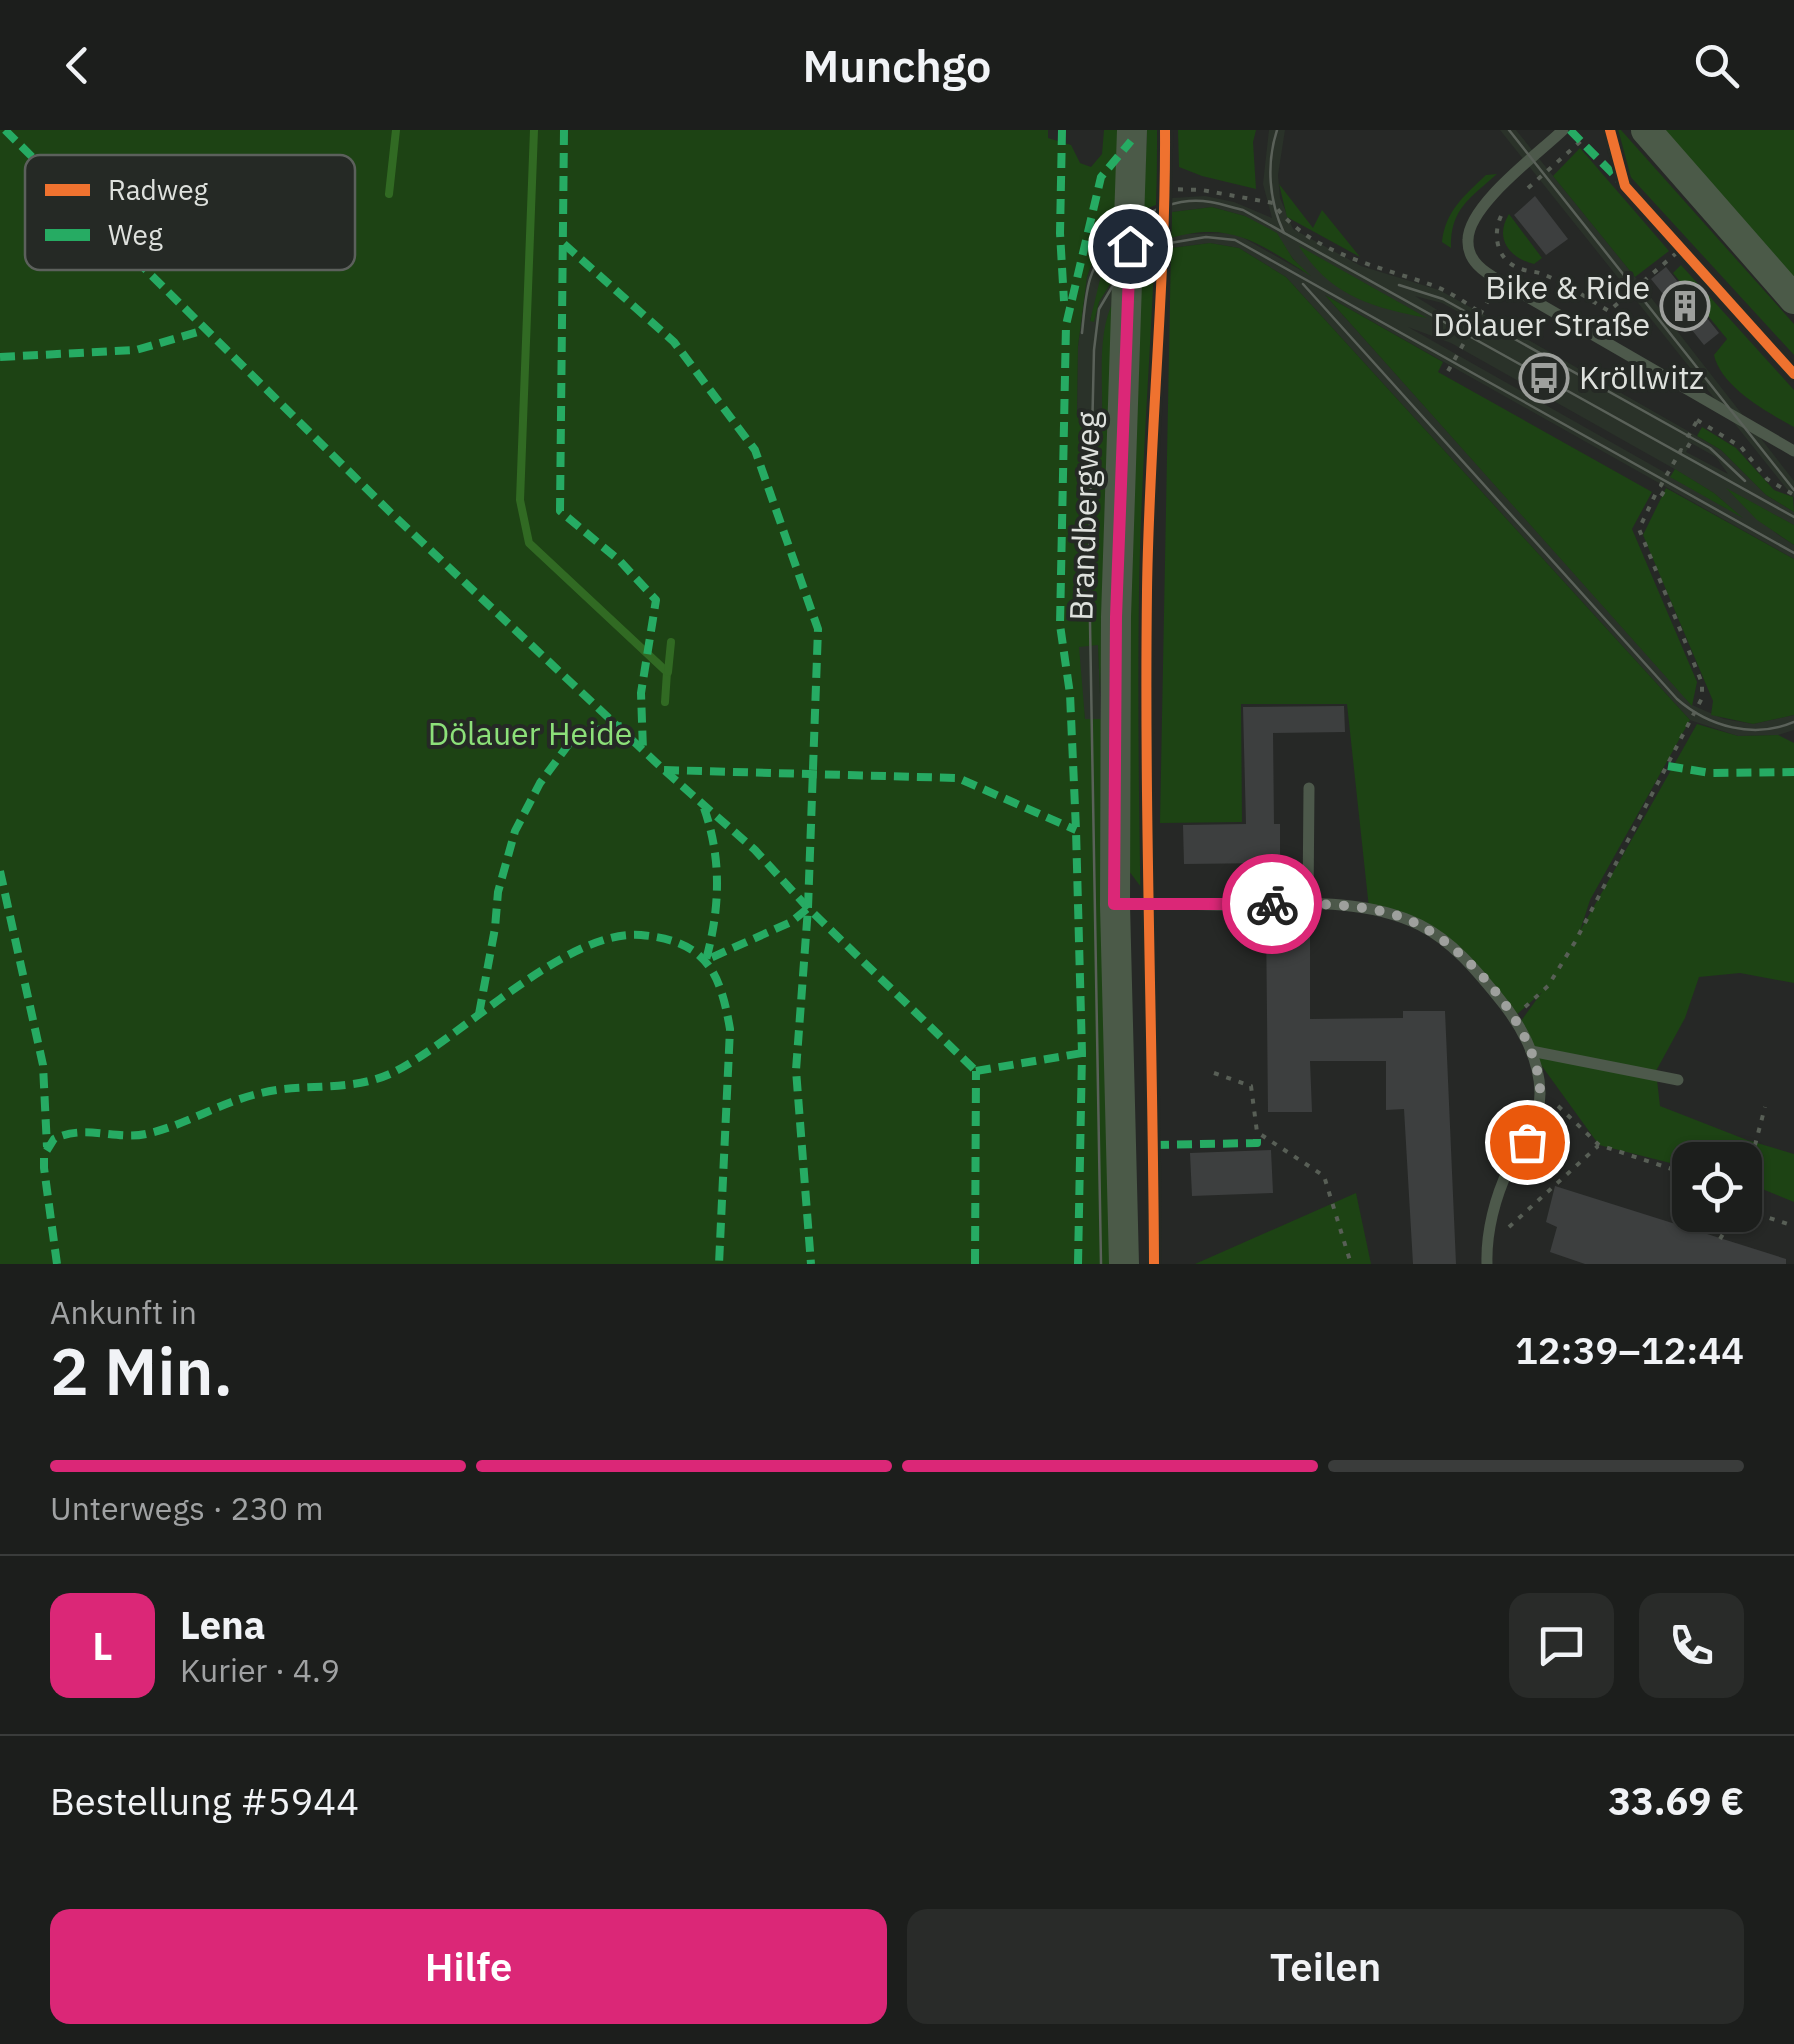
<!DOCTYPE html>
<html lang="de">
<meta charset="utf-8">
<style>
body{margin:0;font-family:"IBM Plex Sans",sans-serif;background:#292b29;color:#f1f3f6;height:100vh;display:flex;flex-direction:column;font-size:38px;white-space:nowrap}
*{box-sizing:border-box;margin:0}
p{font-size:32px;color:#a0a2a3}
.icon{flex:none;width:55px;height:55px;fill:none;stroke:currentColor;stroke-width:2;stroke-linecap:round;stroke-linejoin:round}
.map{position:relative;height:1134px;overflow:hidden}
.panel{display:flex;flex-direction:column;background:#1c1e1c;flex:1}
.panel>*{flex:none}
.controls{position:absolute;left:1672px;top:1012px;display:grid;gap:20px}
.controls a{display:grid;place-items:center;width:90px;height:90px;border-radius:20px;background:#1c1e1c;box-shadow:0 2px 8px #0004,0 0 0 2px #3a3c3b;font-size:50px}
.pin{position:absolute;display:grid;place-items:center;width:85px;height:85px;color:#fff;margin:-42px;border:5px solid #fff;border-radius:50%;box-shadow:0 2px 10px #0007}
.courier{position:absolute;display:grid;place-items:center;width:100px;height:100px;margin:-50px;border:8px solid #db2777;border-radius:50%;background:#fff;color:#222;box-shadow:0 2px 12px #0007}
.headline em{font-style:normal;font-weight:600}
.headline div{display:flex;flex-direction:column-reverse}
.headline{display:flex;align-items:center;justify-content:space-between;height:170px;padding:0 50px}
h1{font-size:65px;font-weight:600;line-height:75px}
.bar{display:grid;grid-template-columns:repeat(4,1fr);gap:15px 10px;align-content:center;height:120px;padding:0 50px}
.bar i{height:12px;border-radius:8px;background:#3a3c3b}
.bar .current{background:#db2777}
.bar p{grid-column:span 4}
.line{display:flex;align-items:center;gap:25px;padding:0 50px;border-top:2px solid #3a3c3b}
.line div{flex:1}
.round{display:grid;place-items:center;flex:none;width:105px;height:105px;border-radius:20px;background:#292b29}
.primary-button{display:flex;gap:20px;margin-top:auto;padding:20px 50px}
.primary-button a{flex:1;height:115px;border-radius:20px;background:#db2777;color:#fff;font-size:40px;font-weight:600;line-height:115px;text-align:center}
.primary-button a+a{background:#292b29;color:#f1f3f6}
header{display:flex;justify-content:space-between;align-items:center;height:130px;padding:0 50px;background:#1c1e1c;font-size:45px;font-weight:600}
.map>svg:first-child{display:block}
.built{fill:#2a3229;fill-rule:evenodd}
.green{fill:#1d4314}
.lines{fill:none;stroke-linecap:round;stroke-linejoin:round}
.stream{stroke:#316a23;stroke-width:8}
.building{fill:#3d3f3f}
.path{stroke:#585f56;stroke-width:4;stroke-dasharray:5 8;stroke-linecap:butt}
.service{stroke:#4d594b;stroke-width:11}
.secondary{stroke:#4b5a48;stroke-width:30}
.tram{stroke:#5a6159;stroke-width:2.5}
.quiet{stroke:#26ab63;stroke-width:8;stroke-dasharray:15 8;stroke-linecap:butt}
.cycleway-casing{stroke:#252925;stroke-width:16}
.cycleway{stroke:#ef722f;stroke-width:10}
.done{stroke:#9ea09d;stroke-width:10;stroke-dasharray:0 18}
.route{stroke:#db2777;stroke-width:12}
.labels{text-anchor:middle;stroke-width:8;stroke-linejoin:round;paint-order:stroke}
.poi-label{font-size:32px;fill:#dee1dd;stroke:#252925;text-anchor:end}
.street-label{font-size:32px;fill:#dee1dd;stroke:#252925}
.park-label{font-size:32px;fill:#8ce079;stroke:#252925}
.key{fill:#252925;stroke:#5c605c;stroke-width:2.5}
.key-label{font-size:28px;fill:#dee1dd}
</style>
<header><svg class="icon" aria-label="back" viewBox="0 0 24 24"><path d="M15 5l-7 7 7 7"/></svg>Munchgo<svg class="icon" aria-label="search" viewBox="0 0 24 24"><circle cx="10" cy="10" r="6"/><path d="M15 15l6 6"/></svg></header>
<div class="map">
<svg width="1794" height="1134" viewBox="0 0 1794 1134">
<rect width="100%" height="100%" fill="#262826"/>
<!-- built -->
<g class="built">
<path d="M1269 0H1285L1278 45 1280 68 1293 99 1361 136 1439 160 1481 183 1721 320 1766 365 1794 382V395L1729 361 1777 404 1794 415V429L1325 165 1692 575 1724 589 1753 594 1794 585V600L1778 605 1738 606 1690 590 1286 147 1239 118 1210 113 1171 118V108L1183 104 1235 103 1304 142 1287 121 1245 86 1212 77 1172 82V68L1205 66 1234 72 1272 88 1263 54ZM1415 166 1442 173 1466 186 1461 195ZM1408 197 1451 213 1671 337 1714 363 1738 384ZM1691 313 1716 327 1728 344 1686 322Z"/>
<path d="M1500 0H1516L1635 147 1794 351V368Z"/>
<path d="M1117 98 1116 116 1090 190 1094 191 1099 172 1114 148V170L1105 206 1102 283 1077 282 1078 216 1087 147 1095 125Z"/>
<path d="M1076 515H1098L1101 589H1085Z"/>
</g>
<!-- green -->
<g class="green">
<path d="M0 0H1048V8L1071 15 1080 33 1091 37 1102 24 1104 0H1119L1117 98 1095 125 1087 147 1078 216 1077 281 1102 283C1103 247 1097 202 1114 170L1100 564 1098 515 1079 517 1085 589H1101L1111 1134H0Z"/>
<path d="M1147 0H1160L1156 75 1143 80Z"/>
<path d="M1178 0H1256L1253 12 1256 59 1202 46 1179 37Z"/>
<path d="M1616 0H1621L1794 194V225L1627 43Z"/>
<path d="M1646 0H1794V169Z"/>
<path d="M1580 18 1669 121 1635 147 1553 46Z"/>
<path d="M1497 44C1470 68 1450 79 1451 118L1442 112C1445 81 1465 65 1486 45Z"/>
<path d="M1279 54 1313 98 1322 80 1360 127 1287 87Z"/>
<path d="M1212 77 1245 86 1277 103 1293 129 1311 146C1261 115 1233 90 1171 108L1172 82Z"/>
<path d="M1509 84 1542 128 1534 134C1509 128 1494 108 1509 84Z"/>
<path d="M1210 113 1239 118 1286 147 1690 590 1590 770 1580 801 1697 594 1738 606 1778 605 1794 613V853L1740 843 1699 847 1685 888 1656 941 1660 976 1747 1010 1794 1024V1072L1745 1052V1030H1690V1038L1599 1015 1531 921 1521 891 1542 862 1514 887 1466 829 1421 795 1369 778 1347 574H1241L1242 692 1160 693 1171 118Z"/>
<path d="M1116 116 1114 148 1099 172 1094 192 1090 191 1103 137Z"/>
<path d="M1299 116 1427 188C1373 178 1330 166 1299 116Z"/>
<path d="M1155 124 1144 761 1129 741 1130 444 1140 133Z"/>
<path d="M1681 135 1794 260V297C1767 282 1721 257 1714 225L1727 209 1673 143Z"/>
<path d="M1325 165 1443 232 1438 242 1652 362 1632 399 1697 552 1692 576Z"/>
<path d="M1702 297 1736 318 1774 360 1793 367 1794 382 1766 365 1721 320 1697 306Z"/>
<path d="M1675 339 1714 363 1743 388 1670 347Z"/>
<path d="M1666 358 1794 429V585L1753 594 1711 585 1713 571 1643 405Z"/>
<path d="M1726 358 1794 395V415L1757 390Z"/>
<path d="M1356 1063 1371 1134H1195Z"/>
</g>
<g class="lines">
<!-- stream -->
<g class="stream">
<path d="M534 0 520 370 529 413 667 542 665 572"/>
<path d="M389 64 396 0"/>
<path d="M668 542 671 512"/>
</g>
</g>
<!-- building -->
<g class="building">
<path d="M1535 66 1568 109 1546 125 1514 85Z"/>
<path d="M1666 137 1719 203 1704 215 1651 149Z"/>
<path d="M1344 576 1345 602 1273 603 1274 694H1280V733L1184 734 1183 695 1246 694 1243 577Z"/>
<path d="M1266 786H1310V889L1403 888V881H1445L1456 1134H1413L1404 979 1386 980V931H1310L1312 982H1268Z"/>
<path d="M1271 1020 1273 1063 1192 1066 1190 1023Z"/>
<path d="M1555 1056 1786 1129V1134H1585L1550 1122 1557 1097 1546 1092Z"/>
</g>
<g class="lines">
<!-- path -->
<g class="path">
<path d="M1528 58 1581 11"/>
<path d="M1165 59 1202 60 1273 73C1308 123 1378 136 1432 155 1449 161 1466 173 1481 183"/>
<path d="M1501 86C1492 106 1497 131 1521 139 1529 142 1537 141 1545 145 1567 154 1588 169 1609 181L1681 119"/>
<path d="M1448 241 1490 167"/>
<path d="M1697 290 1741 317 1767 349 1794 365"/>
<path d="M1525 877 1548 856 1575 812 1702 568V553L1639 399 1656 363 1661 366 1666 358 1661 355 1681 320 1685 322 1690 313 1686 310 1700 286"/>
<path d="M1214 943 1251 956 1257 1002 1324 1046 1351 1134"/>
<path d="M1558 976 1599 1015 1690 1045"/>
<path d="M1745 1053 1765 977"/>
<path d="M1745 1080 1794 1096"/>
<path d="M1509 1097 1598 1016"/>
<path d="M1720 1109 1734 1085"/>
</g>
<!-- service -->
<g class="service">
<path d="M1563 0C1538 24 1468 75 1468 110 1467 131 1484 142 1500 151L1794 321"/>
<path d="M1119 774C1152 773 1185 774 1218 775 1284 775 1359 765 1420 795 1452 811 1476 840 1498 867 1519 892 1540 928 1540 963 1539 1001 1522 1009 1509 1038 1495 1067 1486 1102 1487 1134"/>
<path d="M1308 774 1309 658"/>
<path d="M1531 921 1678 950"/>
</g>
<!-- secondary -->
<g class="secondary">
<path d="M1646 0 1794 169"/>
<path d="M1124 1134 1115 775 1116 487 1132 0"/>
</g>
<!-- tram -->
<g class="tram">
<path d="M1277 0C1266 34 1269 71 1284 103"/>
<path d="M1509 0 1794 360"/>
<path d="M1303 154 1677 569C1709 597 1754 609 1794 592"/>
<path d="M1399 155 1443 169 1710 318 1745 351"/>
<path d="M1082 203C1084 185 1085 166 1090 149 1103 108 1148 75 1189 71 1208 69 1226 76 1243 80L1794 387"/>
<path d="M1101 1134 1089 434 1094 220 1099 179 1112 157 1129 137 1164 114 1206 107 1235 110 1794 423"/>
</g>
<!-- quiet -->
<g class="quiet">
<path d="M5 0 391 383 664 640 755 720 808 778 976 941"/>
<path d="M564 0 560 381 620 431 656 470 641 563 643 620"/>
<path d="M1062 0 1060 103 1064 171"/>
<path d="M1570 0 1619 50"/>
<path d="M564 114 674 212 755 320 818 499 808 778 796 940 811 1134"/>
<path d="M0 227 136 220 208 199"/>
<path d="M1668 636 1710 643 1794 642"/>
<path d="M664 640 958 648 1076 700"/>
<path d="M704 678C722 729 720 778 706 830L791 792 808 778"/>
<path d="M0 741 43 935 47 1017"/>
<path d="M479 884 495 798 498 762 515 701 540 653 577 603 622 596"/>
<path d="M976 941 1082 923"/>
<path d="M1154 1015 1257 1013V1002"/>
<path d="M57 1134 44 1038V1025L54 1009C86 993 118 1012 150 1003 187 994 220 973 257 964 300 952 350 963 392 943 460 910 565 799 641 805 706 811 720 841 730 899L719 1134"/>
<path d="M975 1134 976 941"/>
<path d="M1078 1134 1082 923 1076 700 1070 564 1060 495 1066 195 1101 47 1131 11"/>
</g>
<!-- cycleway casing -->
<g class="cycleway-casing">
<g id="cycleway">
<path d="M1610 0 1625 56 1794 244"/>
<path d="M1154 1134C1153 910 1144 685 1147 461 1149 307 1166 154 1165 0"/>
</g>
</g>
<!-- cycleway -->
<use href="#cycleway" class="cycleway"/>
</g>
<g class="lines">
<!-- done -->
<path class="done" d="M1272 774C1321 774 1379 772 1423 797 1474 826 1537 900 1540 960 1541 979 1533 996 1527 1012"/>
<!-- route -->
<path class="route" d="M1130 116 1116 487 1114 774H1272"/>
</g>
<!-- icons -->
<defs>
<g id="building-ring" transform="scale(2.5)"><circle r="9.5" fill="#252925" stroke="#9ea09d" stroke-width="1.5"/><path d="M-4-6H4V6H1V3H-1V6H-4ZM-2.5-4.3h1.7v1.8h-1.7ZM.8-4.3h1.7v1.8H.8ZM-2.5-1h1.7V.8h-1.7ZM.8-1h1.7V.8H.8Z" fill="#9ea09d"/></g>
<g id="bus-ring" transform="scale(2.5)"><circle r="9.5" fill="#252925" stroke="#9ea09d" stroke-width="1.5"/><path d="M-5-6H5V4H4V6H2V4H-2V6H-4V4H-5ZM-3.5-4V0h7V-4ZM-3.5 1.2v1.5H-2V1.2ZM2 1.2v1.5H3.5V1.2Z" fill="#9ea09d"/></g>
</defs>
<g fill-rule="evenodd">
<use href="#building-ring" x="1685" y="176"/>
<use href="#bus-ring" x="1544" y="248"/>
</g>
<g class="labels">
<!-- poi labels -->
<g class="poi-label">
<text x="1650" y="169">Bike &amp; Ride<tspan x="1650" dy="37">Dölauer Straße</tspan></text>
<text x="1579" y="259" text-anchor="start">Kröllwitz</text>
</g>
<!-- street labels -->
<g class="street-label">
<text transform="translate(1085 386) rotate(-88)" y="11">Brandbergweg</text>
</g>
<!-- park labels -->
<g class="park-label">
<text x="530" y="615">Dölauer Heide</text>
</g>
</g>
<!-- legend -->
<rect x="25" y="25" width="330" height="115" rx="15" class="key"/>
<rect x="45" y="54" width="45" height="12" fill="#ef722f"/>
<rect x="45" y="99" width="45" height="12" fill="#26ab63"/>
<g class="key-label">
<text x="108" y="70">Radweg</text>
<text x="108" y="115">Weg</text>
</g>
</svg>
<div class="controls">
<a><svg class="icon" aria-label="locate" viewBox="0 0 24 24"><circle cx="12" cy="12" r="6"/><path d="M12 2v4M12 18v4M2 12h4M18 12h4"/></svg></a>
</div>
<div class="pin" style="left:1527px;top:1012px;background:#ea580c"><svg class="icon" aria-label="bag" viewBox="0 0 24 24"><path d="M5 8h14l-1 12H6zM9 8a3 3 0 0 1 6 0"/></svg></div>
<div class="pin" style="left:1130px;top:116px;background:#1f2937"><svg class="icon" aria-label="home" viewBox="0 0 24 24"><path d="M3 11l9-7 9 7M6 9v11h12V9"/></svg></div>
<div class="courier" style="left:1272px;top:774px"><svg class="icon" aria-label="bike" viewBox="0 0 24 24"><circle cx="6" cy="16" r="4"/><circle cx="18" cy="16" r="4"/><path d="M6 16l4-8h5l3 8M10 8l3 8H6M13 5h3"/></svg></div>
</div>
<section class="panel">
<div class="headline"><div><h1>2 Min.</h1><p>Ankunft in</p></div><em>12:39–12:44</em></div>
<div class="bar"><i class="current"></i><i class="current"></i><i class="current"></i><i></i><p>Unterwegs · 230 m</p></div>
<div class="line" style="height:180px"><b class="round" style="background:#db2777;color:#fff">L</b><div><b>Lena</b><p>Kurier · 4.9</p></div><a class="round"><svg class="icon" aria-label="chat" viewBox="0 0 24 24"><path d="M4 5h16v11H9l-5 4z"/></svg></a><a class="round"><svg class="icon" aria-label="phone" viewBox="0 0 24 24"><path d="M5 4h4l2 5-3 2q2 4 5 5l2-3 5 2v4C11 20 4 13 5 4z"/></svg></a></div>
<div class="line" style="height:130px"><div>Bestellung #5944</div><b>33.69 €</b></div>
<div class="primary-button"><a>Hilfe</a><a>Teilen</a></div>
</section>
